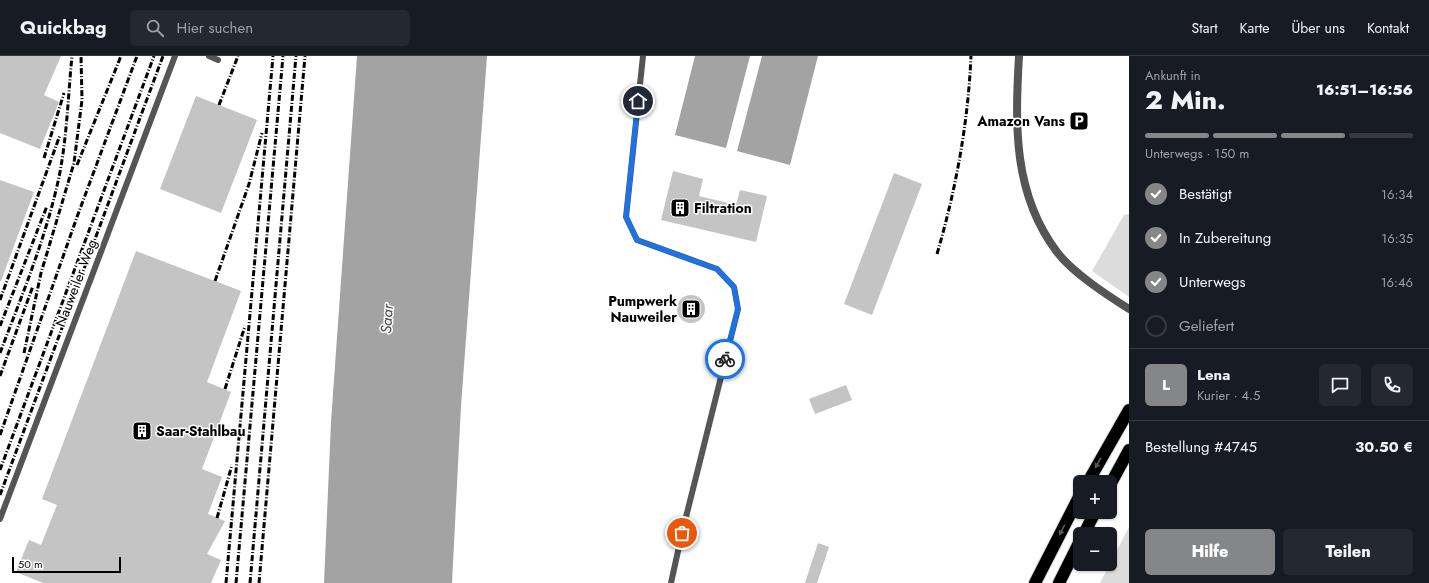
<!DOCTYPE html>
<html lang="de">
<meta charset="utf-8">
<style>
body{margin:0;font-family:Jost,sans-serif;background:#242831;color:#f1f3f6;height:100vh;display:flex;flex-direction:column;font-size:15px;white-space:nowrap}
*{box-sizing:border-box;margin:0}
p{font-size:13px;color:#9ea1a6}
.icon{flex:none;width:22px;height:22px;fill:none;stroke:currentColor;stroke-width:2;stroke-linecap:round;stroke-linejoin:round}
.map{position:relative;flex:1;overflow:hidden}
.drawer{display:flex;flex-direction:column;background:#171b24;width:300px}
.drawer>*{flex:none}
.controls{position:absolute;left:1073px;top:419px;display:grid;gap:8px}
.controls a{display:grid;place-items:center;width:44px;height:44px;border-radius:6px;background:#171b24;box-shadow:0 1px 3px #0004;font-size:20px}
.scale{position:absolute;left:12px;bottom:10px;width:109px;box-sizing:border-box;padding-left:4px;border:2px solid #000;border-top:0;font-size:11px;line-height:14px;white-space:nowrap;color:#000;-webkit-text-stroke:3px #fff;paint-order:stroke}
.pin{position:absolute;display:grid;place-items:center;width:34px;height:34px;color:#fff;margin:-17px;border:2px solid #fff;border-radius:50%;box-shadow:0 1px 4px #0007}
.courier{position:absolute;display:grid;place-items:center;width:40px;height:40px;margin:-20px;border:3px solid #1a73e8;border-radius:50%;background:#fff;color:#222;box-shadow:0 1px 5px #0007}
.overview em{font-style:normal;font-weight:800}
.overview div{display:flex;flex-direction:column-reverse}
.overview{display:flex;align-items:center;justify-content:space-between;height:68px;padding:0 16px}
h1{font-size:26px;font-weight:800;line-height:30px}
.bar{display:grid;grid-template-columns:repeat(4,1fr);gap:6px 4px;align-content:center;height:48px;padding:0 16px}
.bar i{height:5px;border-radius:3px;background:#363941}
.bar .active{background:#858687}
.bar p{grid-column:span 4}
.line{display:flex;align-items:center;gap:10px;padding:0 16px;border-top:1px solid #363941}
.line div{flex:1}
.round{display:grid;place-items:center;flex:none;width:42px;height:42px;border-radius:6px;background:#242831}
ol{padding:0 16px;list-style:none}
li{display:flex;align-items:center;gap:12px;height:44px}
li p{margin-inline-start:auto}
li .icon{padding:4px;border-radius:50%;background:#858687;color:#fff;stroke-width:4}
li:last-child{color:#9ea1a6}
li i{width:22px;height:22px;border:2px solid #363941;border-radius:50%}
.cta{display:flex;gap:8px;margin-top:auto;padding:8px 16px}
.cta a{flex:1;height:46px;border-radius:6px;background:#858687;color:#fff;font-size:16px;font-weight:800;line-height:46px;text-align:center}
.cta a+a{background:#242831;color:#f1f3f6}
header{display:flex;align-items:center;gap:24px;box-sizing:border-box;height:56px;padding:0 20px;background:#171b24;border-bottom:1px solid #363941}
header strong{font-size:19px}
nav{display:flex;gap:22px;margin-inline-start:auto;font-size:14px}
.search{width:280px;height:36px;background:#242831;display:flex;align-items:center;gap:10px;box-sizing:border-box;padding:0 14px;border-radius:6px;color:#9ea1a6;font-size:15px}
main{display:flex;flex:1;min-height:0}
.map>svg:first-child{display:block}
.green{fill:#dcdcdc}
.water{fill:#a3a3a3}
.building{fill:#c4c4c4}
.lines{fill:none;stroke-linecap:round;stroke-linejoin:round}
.motorway-casing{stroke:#dbdbdb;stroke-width:14}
.service{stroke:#555;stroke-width:6}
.minor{stroke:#555;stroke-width:8}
.motorway{stroke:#000;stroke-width:12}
.rail{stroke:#000;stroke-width:3;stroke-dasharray:6 2 1 2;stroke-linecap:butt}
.oneway{fill:#595959}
.done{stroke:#595959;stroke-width:4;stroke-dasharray:0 7.2}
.route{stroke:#1a73e8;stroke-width:5}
.labels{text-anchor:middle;stroke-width:3;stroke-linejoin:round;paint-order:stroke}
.poi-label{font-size:14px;font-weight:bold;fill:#000;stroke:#fff;text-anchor:end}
.street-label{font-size:14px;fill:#000;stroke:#fff}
.water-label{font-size:15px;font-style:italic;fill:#444;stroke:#fff}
</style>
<header>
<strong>Quickbag</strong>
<div class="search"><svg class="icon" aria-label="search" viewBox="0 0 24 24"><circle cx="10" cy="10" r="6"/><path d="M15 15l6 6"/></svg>Hier suchen</div>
<nav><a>Start</a><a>Karte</a><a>Über uns</a><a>Kontakt</a></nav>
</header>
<main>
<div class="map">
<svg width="1129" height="527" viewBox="0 0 1129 527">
<rect width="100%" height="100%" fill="#fff"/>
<!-- green -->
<g class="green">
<path d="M1129 158V241L1092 215 1124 159Z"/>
<path d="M1129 471V527H1100Z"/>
</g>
<!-- water -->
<g class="water">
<path d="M357 0H487L461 350 452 527H324L331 366Z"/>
<path d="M695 0H750L726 92 675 79Z"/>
<path d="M762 0H818L790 109 737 95Z"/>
</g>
<!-- building -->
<g class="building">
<path d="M0 0H61L44 39 59 46 40 93 0 77Z"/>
<path d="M196 40 257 64 221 157 160 133Z"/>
<path d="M673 115 703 123 699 140 736 149 740 134 767 140 756 186 661 164Z"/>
<path d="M894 117 922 128 872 259 844 248Z"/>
<path d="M0 124 34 136 1 225H0Z"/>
<path d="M136 195 241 235 207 326 231 336 202 413 222 421 208 458 225 465 207 498 221 504 211 527H43L16 516 29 484 41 489 57 449 42 443Z"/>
<circle cx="691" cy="253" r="14"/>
<path d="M846 329 852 344 815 358 809 343Z"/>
<path d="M818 487 829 491 817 527H805Z"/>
</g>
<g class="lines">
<!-- motorway casing -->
<g class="motorway-casing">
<g id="motorway">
<path d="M1088 426 1129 354"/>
<path d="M1110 429 1129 394"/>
<path d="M1084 478 1095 456"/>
<path d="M1035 527 1080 439"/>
<path d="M1059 527 1080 485"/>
</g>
</g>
<!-- service -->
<g class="service">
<path d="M209 0 218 4"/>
<path d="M643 0 626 161 637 184 717 213 734 231 738 253 682 477 671 527"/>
<path d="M0 463 175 0"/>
</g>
<!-- minor -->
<path class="minor" d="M1019 0C1015 69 1013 138 1057 196 1073 217 1107 239 1129 253"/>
<!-- motorway -->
<use href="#motorway" class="motorway"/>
<!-- rail -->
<g class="rail">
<path d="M219 49 238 0"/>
<path d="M44 102 64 37"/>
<path d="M77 109 121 0"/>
<path d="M937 198C956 133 968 68 971 0"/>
<path d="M215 225 249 128 262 77"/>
<path d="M0 244 60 79"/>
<path d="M0 270 47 150"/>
<path d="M0 297C22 239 46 182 59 121 67 82 68 40 72 0"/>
<path d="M24 297 41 217 74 107 82 44 81 0"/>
<path d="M0 320 33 230"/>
<path d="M225 333 245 270"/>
<path d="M0 379 77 161 137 0"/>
<path d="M0 414 154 0"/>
<path d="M0 439 163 0"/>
<path d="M217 462 232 409"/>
<path d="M226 527 273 0"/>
<path d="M236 527 283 0"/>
<path d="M250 527 296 0"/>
<path d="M259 527 305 0"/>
</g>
</g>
<!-- one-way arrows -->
<defs><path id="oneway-solid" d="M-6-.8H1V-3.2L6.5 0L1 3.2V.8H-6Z"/></defs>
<g class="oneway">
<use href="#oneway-solid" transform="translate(1098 407) rotate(120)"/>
<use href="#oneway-solid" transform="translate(1062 474) rotate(117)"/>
</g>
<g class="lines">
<!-- done -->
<path class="done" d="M682 477 725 303"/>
<!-- route -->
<path class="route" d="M638 45 626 161 637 184 717 213 734 231 738 253 725 303"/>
</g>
<!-- icons -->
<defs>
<g id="parking-square" transform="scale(1)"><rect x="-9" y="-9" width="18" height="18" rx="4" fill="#000" stroke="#fff"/><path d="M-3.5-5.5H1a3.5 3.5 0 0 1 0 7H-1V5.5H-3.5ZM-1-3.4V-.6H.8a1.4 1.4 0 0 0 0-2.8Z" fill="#fff"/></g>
<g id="building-square" transform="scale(1)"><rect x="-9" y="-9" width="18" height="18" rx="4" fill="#000" stroke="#fff"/><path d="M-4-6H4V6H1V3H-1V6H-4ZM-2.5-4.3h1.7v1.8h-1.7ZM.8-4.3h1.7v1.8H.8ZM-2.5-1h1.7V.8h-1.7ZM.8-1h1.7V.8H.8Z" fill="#fff"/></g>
</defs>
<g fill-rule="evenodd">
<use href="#parking-square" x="1079" y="65"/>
<use href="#building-square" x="680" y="152"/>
<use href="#building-square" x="691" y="253"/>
<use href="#building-square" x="142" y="375"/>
</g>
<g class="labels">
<!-- poi labels -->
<g class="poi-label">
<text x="1065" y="70">Amazon Vans</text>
<text x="694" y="157" text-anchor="start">Filtration</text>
<text x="677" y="250">Pumpwerk<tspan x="677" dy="16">Nauweiler</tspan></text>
<text x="156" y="380" text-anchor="start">Saar-Stahlbau</text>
</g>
<!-- street labels -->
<g class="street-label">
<text transform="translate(76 227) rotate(-69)" y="5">Nauweiler Weg</text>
</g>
<!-- water labels -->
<g class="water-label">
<text transform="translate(387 263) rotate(-86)" y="5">Saar</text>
</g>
</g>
</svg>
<div class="controls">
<a>+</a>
<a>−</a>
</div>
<div class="scale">50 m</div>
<div class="pin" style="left:682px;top:477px;background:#ea580c"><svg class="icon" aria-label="bag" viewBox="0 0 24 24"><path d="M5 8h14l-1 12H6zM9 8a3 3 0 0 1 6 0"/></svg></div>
<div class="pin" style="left:638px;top:45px;background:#1f2937"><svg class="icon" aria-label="home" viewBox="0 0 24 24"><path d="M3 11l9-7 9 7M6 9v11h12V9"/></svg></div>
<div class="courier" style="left:725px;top:303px"><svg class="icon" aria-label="bike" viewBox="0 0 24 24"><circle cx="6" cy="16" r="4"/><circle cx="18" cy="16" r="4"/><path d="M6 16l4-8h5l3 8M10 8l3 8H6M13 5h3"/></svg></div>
</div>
<section class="drawer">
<div class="overview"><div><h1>2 Min.</h1><p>Ankunft in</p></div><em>16:51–16:56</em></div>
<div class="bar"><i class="active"></i><i class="active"></i><i class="active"></i><i></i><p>Unterwegs · 150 m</p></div>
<ol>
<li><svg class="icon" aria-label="check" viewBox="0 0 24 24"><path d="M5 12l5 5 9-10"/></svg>Bestätigt<p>16:34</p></li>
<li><svg class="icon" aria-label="check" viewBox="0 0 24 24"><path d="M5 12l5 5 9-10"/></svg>In Zubereitung<p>16:35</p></li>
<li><svg class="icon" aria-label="check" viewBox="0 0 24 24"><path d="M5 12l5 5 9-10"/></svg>Unterwegs<p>16:46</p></li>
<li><i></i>Geliefert</li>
</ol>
<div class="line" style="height:72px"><b class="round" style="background:#858687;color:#fff">L</b><div><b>Lena</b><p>Kurier · 4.5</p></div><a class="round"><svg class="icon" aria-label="chat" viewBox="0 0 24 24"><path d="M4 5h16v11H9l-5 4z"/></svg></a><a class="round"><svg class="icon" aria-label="phone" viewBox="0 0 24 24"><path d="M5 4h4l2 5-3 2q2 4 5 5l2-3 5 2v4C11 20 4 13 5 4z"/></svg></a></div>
<div class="line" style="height:52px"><div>Bestellung #4745</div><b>30.50 €</b></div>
<div class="cta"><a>Hilfe</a><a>Teilen</a></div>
</section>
</main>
